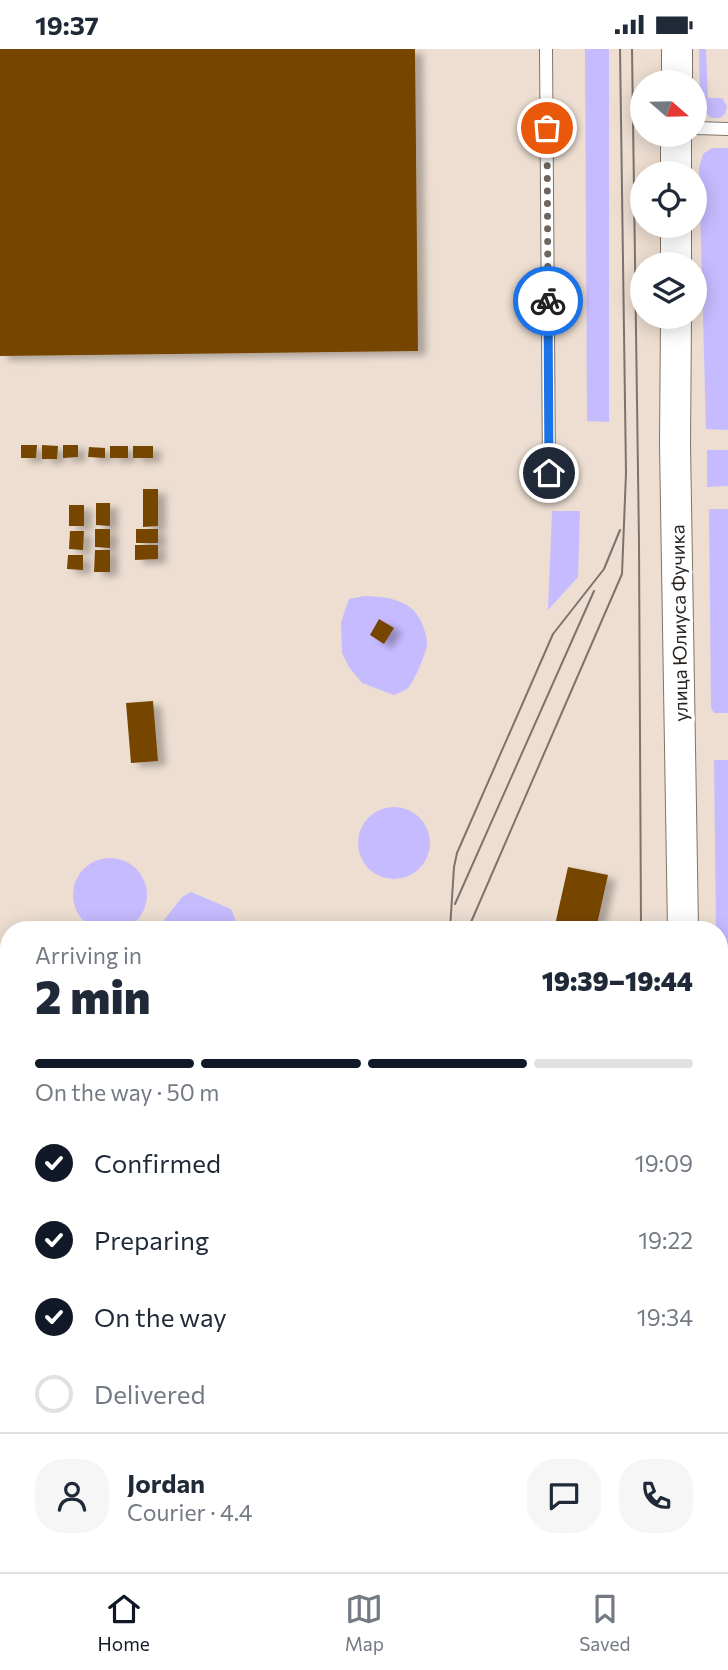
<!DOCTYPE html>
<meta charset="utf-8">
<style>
body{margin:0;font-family:Commissioner,sans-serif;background:#f6f6f7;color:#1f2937;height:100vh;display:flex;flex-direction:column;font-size:26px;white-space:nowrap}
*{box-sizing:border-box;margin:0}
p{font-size:23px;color:#747a83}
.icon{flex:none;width:38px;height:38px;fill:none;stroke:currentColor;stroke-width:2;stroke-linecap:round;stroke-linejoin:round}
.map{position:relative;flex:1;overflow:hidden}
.panel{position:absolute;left:0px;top:872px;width:728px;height:653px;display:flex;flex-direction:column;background:#fff;border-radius:28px 28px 0 0;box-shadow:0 4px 18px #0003}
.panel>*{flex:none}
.needle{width:46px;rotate:110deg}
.fabs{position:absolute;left:630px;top:21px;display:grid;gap:14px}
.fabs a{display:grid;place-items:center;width:77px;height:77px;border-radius:50%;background:#fff;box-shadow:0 4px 18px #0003;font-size:35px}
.pin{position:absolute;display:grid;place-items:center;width:60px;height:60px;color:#fff;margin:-30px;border:4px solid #fff;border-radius:50%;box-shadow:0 2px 7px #0007}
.courier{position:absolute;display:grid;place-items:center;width:70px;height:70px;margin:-35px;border:5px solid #1a73e8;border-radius:50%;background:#fff;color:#222;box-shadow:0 2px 9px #0007}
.headline em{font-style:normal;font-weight:800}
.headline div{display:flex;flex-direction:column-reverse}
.headline{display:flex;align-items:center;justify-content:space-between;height:119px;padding:0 35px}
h1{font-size:46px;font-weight:800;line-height:52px}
.bar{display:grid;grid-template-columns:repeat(4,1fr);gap:10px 7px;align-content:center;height:84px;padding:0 35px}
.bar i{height:9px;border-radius:5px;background:#e0e1e3}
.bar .on{background:#111827}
.bar p{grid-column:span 4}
.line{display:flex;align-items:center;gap:18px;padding:0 35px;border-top:2px solid #e0e1e3}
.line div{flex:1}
.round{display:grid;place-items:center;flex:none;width:74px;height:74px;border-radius:28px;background:#f6f6f7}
ol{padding:0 35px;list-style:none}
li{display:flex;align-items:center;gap:21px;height:77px}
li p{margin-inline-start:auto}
li .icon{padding:7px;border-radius:50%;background:#111827;color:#fff;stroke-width:4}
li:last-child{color:#747a83}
li i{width:38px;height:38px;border:4px solid #e0e1e3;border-radius:50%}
.status{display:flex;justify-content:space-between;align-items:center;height:49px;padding:0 35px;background:#fff;direction:ltr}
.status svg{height:19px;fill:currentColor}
.dock{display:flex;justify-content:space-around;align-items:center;height:98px;border-top:2px solid #e0e1e3;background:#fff;font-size:19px;color:#747a83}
.dock a{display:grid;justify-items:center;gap:4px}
.dock .on{color:#111827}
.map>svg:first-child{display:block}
.green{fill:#c6bbff}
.building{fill:#764504;filter:url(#shadow)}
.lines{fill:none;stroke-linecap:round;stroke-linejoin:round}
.service-casing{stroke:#807468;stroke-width:14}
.minor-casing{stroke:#807468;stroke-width:26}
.tertiary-casing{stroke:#807468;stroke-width:32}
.secondary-casing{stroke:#807468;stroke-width:35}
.service{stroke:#fff;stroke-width:12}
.minor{stroke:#fff;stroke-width:24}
.tertiary{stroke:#fff;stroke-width:30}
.secondary{stroke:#f0ddca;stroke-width:33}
.tram{stroke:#7d736b;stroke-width:2}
.done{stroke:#6e655e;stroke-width:7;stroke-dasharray:0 12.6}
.route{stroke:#1a73e8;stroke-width:9}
.labels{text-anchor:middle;stroke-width:7;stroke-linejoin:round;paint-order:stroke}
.street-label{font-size:19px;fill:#2a2420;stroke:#fff}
</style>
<div class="status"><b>19:37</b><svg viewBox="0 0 49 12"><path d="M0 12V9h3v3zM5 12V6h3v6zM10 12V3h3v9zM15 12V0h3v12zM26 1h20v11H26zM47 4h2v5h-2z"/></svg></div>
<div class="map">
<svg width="728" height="1523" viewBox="0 0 728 1523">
<defs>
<filter id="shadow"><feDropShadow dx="8" dy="4.5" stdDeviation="3.5" flood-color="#0004"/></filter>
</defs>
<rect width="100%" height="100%" fill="#edded1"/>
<!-- green -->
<g class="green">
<path d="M585 0H609V373L587 372Z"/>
<path d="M699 0H706L708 49H722L727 57 725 65 720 69H711L700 58Z"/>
<path d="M712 99H728V381L706 380 699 119 703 105Z"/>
<path d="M707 401H728V437L707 438Z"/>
<path d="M709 460H728V664H714L711 659Z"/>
<path d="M552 462H580L578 528 548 561Z"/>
<path d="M364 547C381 548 397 548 411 559 420 566 426 582 427 593 428 601 414 633 408 639 405 642 398 644 394 646L362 634 349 618 342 604 341 573 349 550Z"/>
<path d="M714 711H728V1173H720L719 880H716Z"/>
<circle cx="394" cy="794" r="36"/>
<circle cx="110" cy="846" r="37"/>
<path d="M191 843 231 860 239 880H157L182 848Z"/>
<path d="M9 1091V1293L0 1299V1098Z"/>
<path d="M0 1397 9 1411V1514L0 1513Z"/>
</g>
<!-- building -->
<g class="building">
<path d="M0 0H415L418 302 0 307Z"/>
<path d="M21 396H37L36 409H21Z"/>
<path d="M42 396 58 397 57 410H42Z"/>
<path d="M63 396H78V408L63 409Z"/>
<rect x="110" y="397" width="18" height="12"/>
<rect x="133" y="397" width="20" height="12"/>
<path d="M89 398 105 399V409L88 408Z"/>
<path d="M143 440H158V477L143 478Z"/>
<path d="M96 454H110V477L96 476Z"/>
<rect x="69" y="456" width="15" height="21"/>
<path d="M95 480H110V499L95 498Z"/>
<rect x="136" y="480" width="22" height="14"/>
<path d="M70 482H84L83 501 69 500Z"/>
<path d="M135 496H158V510L135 511Z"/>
<path d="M95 501H110V523H94Z"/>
<path d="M68 506H83V521L67 520Z"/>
<path d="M379 570 394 579 384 595 370 586Z"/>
<path d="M153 652 158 712 131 714 126 654Z"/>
<path d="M568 818 608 826 596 880H575L555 876Z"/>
<path d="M292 1516H404L394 1523H385L383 1521 373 1523H283Z"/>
<path d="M472 1516H548L554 1523H477Z"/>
</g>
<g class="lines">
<!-- service casing -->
<g class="service-casing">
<g id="service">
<path d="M546 0 549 424"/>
<path d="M695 79 728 80"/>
<path d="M0 1360 9 1354"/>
<path d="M0 1386 9 1397"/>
</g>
</g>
<!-- minor casing -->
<g class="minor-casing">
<path id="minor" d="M692 1523V1516"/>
</g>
<!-- tertiary casing -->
<g class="tertiary-casing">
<g id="tertiary">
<path d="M677 33V0"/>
<path d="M676 124V86"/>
<path d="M676 215V177"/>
<path d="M676 268 675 395 683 880"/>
</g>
</g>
<!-- secondary casing -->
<g class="secondary-casing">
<g id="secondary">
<path d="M719 1255 728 1254"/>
<path d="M138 1523 147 1516"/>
</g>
</g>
<!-- service -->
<use href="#service" class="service"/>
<!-- minor -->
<use href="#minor" class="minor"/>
<!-- tertiary -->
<use href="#tertiary" class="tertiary"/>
<!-- secondary -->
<use href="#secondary" class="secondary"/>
<!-- tram -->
<g class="tram">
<path d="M632 0 639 493 641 880"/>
<path d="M455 855 594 542"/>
<path d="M450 880 454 818 457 804 553 585 604 520 620 481"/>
<path d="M468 880 622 525 626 424 620 0"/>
</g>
</g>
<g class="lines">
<!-- done -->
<path class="done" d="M547 79 548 252"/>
<!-- route -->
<path class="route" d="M548 252 549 424"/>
</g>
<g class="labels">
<!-- street labels -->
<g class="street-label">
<text transform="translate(679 574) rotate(-91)" y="7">улица Юлиуса Фучика</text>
</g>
</g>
</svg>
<div class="fabs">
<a><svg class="needle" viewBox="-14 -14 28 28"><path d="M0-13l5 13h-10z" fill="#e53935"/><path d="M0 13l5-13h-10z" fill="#747a83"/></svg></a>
<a><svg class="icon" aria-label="locate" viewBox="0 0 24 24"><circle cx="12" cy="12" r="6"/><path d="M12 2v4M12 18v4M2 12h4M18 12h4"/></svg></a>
<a><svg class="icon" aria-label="layers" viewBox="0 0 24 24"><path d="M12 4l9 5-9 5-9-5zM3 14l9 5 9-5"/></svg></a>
</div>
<div class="pin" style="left:547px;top:79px;background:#ea580c"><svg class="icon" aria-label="bag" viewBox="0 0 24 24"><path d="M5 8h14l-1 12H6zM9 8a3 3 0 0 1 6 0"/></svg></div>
<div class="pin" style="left:549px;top:424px;background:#1f2937"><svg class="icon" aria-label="home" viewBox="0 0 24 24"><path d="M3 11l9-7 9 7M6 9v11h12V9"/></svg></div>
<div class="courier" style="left:548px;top:252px"><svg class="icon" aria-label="bike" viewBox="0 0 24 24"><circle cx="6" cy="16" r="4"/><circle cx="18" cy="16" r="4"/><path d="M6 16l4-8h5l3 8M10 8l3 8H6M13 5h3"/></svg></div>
<section class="panel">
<div class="headline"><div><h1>2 min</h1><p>Arriving in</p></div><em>19:39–19:44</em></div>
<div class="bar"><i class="on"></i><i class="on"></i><i class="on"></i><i></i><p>On the way · 50 m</p></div>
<ol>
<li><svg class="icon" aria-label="check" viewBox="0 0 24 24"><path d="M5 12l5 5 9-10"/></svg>Confirmed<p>19:09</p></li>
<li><svg class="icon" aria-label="check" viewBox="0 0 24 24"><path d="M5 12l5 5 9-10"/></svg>Preparing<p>19:22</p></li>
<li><svg class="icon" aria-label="check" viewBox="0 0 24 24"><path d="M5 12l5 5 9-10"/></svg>On the way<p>19:34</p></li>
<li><i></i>Delivered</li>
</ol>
<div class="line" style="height:126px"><a class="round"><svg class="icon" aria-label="person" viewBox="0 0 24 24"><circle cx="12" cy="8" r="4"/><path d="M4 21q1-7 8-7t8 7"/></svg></a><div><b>Jordan</b><p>Courier · 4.4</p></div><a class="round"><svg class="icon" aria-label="chat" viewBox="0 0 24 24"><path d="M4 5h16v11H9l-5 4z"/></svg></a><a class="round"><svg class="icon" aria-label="phone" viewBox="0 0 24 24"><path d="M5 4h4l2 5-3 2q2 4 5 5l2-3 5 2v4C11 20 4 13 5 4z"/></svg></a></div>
</section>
</div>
<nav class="dock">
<a class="on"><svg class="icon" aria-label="home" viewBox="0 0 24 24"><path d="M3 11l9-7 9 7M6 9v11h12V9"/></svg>Home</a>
<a><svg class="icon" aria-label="map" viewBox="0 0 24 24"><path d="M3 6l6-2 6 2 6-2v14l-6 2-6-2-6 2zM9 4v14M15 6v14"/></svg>Map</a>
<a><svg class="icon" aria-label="saved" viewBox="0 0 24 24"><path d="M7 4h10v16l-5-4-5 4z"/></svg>Saved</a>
</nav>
